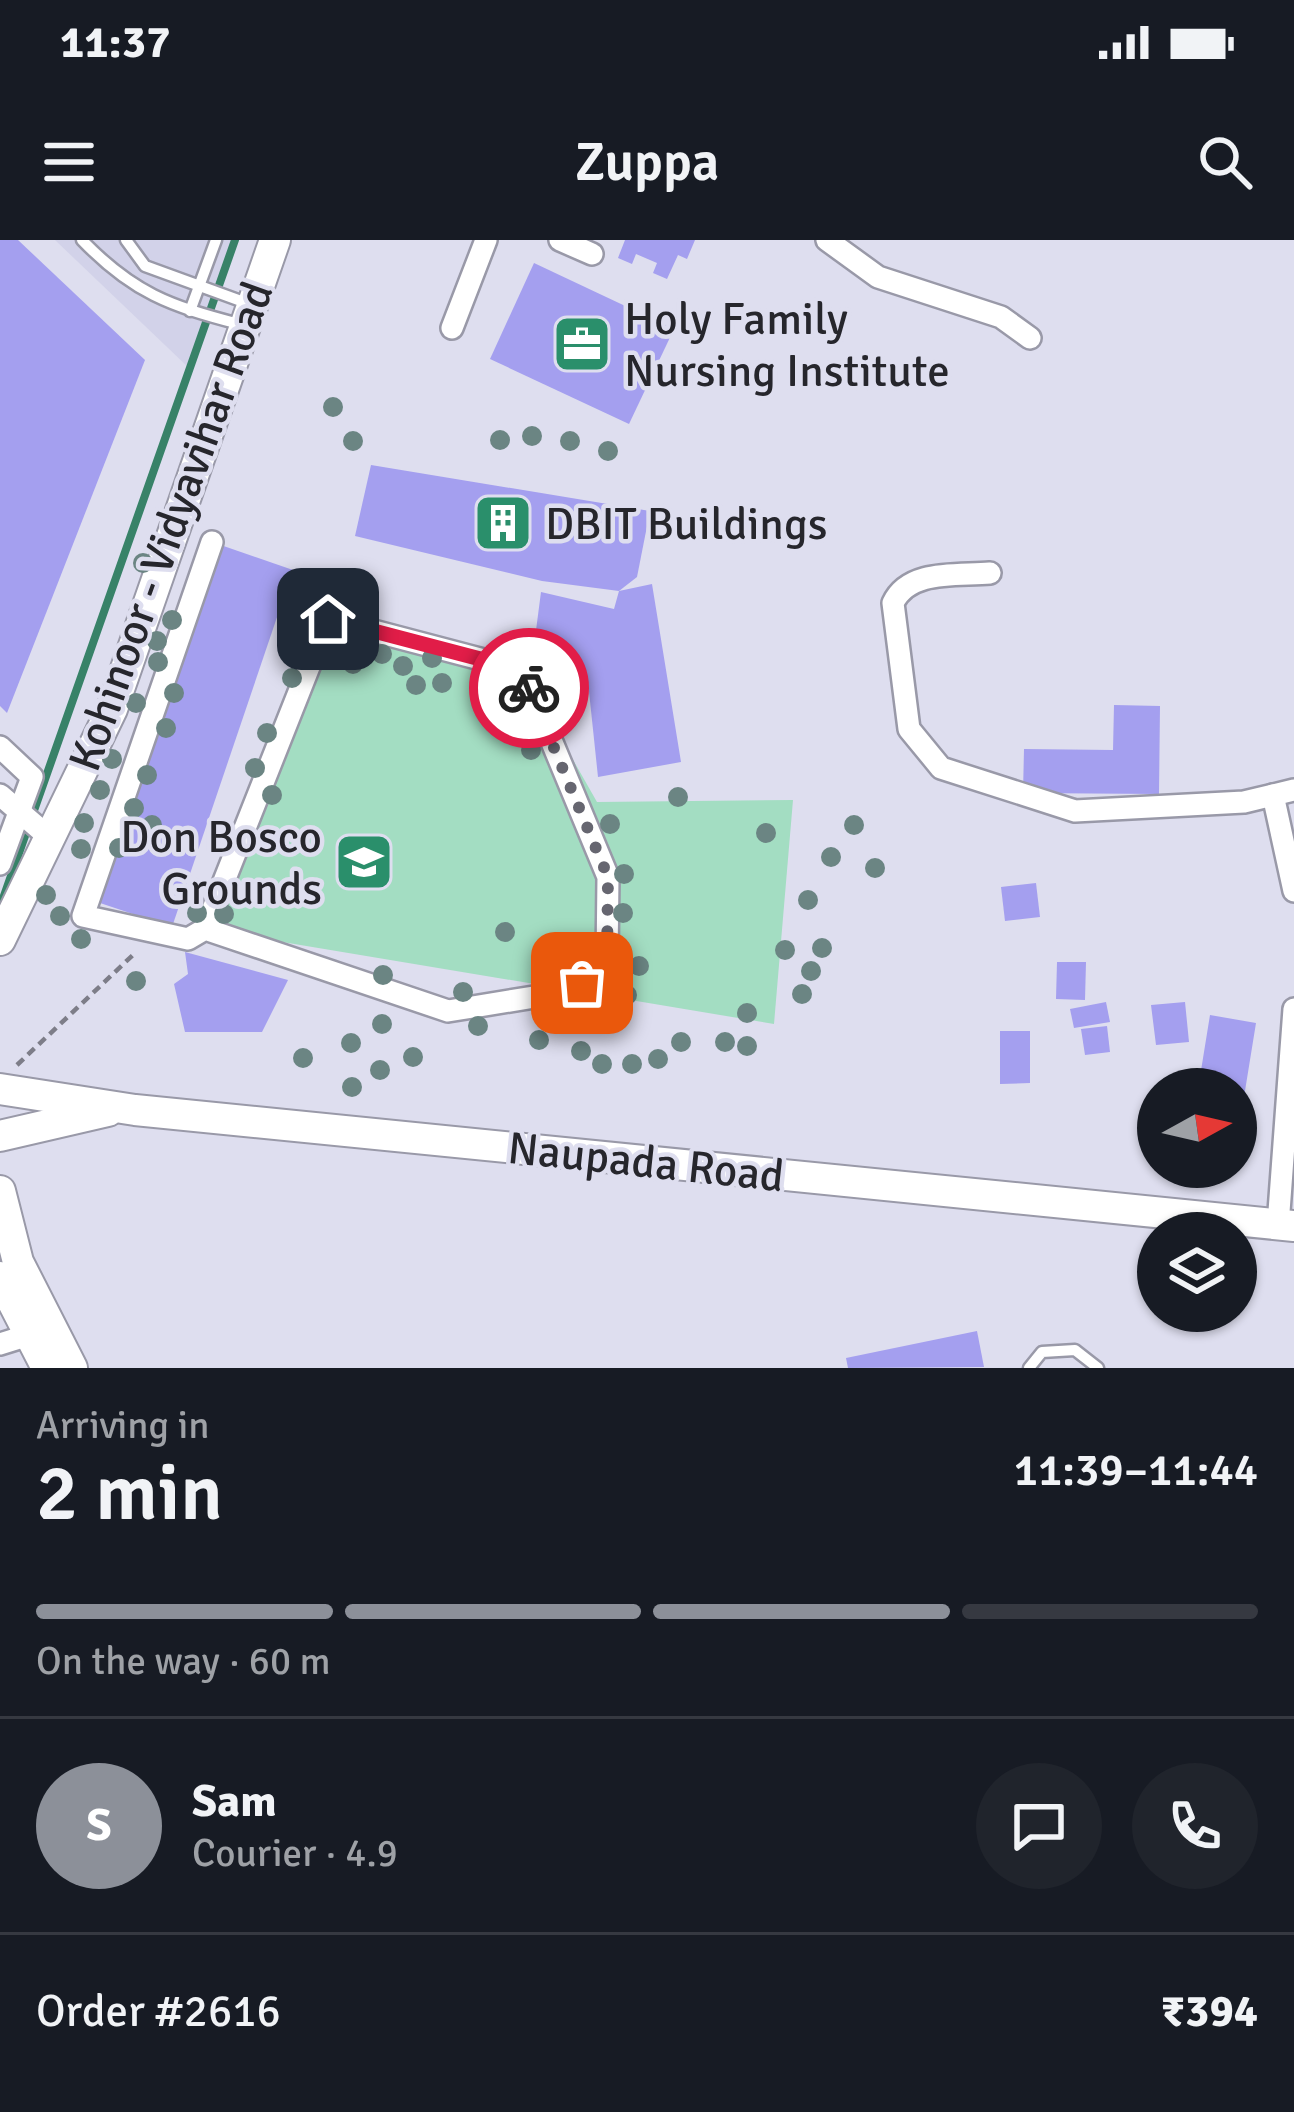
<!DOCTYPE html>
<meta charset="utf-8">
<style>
body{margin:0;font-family:Signika,sans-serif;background:#20242c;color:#f1f3f6;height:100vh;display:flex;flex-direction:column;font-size:45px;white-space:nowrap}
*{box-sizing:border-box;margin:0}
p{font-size:39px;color:#9ea1a6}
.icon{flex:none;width:66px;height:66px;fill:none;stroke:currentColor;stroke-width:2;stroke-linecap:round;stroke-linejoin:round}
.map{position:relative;height:1128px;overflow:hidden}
.sheet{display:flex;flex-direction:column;background:#171b24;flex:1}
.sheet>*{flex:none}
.needle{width:78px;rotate:82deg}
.fabs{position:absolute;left:1137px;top:828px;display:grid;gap:24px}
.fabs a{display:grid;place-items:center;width:120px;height:120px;border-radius:50%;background:#171b24;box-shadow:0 3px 9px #0004;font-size:60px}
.pin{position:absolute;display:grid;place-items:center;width:102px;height:102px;color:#fff;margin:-51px;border-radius:24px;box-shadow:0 6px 18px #0006}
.courier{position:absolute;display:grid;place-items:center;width:120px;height:120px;margin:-60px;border:9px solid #e11d48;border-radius:50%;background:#fff;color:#222;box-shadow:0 3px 15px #0007}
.head em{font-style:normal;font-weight:600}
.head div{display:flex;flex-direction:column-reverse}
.head{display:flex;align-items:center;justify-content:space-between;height:204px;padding:0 36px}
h1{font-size:78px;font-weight:600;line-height:90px}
.bar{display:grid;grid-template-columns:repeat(4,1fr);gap:18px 12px;align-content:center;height:144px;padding:0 36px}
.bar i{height:15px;border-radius:9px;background:#363941}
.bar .on{background:#8c9099}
.bar p{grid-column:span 4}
.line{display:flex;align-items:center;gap:30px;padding:0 36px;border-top:3px solid #363941}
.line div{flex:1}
.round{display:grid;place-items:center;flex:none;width:126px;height:126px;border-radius:63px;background:#20242c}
.status{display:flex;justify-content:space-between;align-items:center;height:84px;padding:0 60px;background:#171b24;direction:ltr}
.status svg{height:33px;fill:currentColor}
header{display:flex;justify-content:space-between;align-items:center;height:156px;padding:0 36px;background:#171b24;font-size:54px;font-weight:600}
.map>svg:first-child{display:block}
.built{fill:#d2d2e9}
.green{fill:#a3ddc2}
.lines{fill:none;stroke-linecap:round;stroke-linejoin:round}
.stream{stroke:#388268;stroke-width:8}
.building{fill:#a49fef}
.lane-casing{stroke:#9999a8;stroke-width:15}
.street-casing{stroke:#9999a8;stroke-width:26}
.secondary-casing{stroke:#9999a8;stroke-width:34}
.path{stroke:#7d7d88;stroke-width:4.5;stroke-dasharray:9 6;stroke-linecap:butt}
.lane{stroke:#fff;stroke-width:10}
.street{stroke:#fff;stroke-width:21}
.secondary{stroke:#fff;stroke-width:30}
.tree{fill:#6b8583}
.done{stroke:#666670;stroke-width:12;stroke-dasharray:0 21.6}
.route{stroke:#e11d48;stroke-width:15}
.labels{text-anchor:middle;stroke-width:9;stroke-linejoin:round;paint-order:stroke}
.poi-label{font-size:45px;fill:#26262c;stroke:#dedeef;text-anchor:start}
.street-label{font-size:45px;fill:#26262c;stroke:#dedeef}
</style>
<div class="status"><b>11:37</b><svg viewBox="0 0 49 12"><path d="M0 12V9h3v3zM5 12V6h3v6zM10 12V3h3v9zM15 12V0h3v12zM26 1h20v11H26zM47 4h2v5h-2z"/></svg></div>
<header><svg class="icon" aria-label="menu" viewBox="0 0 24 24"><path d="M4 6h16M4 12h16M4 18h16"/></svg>Zuppa<svg class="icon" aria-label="search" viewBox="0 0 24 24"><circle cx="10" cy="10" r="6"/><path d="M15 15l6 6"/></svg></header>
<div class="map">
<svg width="1294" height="1128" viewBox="0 0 1294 1128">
<rect width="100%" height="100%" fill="#dedeef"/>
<!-- built -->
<path class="built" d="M55 0H239L189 128Z"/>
<!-- green -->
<path class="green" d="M328 379 522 430 597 562 793 560 774 784 205 689Z"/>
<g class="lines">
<!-- stream -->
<path class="stream" d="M0 667 235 0"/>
</g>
<!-- building -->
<g class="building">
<path d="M0 0H18L145 120 7 473 0 466Z"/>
<path d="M625 0H695L687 19 678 15 667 39 653 33 657 23 636 14 632 24 618 18Z"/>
<path d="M534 23 674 89 629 184 490 119Z"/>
<path d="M371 225 650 271 637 337 619 351 542 341 355 296Z"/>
<path d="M212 302 293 330 172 687 91 660Z"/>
<path d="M652 344 681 522 598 537 588 442 532 421 541 352 614 369 619 351Z"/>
<path d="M1114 465 1160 466 1159 554 1023 553 1024 509 1113 510Z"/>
<path d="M1036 643 1040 677 1005 681 1001 647Z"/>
<path d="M185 712 288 740 262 792H185L174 744 188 734Z"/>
<path d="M1057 722H1086L1085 760 1056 759Z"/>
<path d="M1106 762 1110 782 1074 788 1070 769Z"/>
<path d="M1185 762 1189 802 1156 805 1151 765Z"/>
<path d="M1210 775 1256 783 1244 857 1236 856V849H1198Z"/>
<path d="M1107 786 1110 812 1085 815 1081 789Z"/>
<path d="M1000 791H1030V843L1000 844Z"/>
<path d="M977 1091 984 1127 848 1128 846 1118Z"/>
</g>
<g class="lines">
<!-- lane casing -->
<g class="lane-casing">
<g id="lane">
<path d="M82 0C133 53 170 66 239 84"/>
<path d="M126 0 145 26 252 65"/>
<path d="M190 71 216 0"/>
<path d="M1029 1128 1042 1112 1075 1110 1098 1128"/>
</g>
</g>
<!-- street casing -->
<g class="street-casing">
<g id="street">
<path d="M560 0 592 14"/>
<path d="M827 0 878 37 1001 77 1030 98"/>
<path d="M452 88 486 0"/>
<path d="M990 333C957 336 909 329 893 363L909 489 941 528 1075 571 1244 562 1294 550"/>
<path d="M0 507 32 537 0 624"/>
<path d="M0 555 50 598"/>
<path d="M1273 555 1294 651"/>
<path d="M205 689 328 379 522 430 608 637 607 720 565 752 448 771 205 689 188 699 83 676 212 302"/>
<path d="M1278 985 1294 769"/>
<path d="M0 1104 32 1094"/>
</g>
</g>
<!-- secondary casing -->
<g class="secondary-casing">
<g id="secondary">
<path d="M0 700 112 469 275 0"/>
<path d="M0 849 135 870 1294 986"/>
<path d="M0 896 108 871"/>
<path d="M0 951 18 1022 72 1128"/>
<path d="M0 1037 47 1128"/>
</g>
</g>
<!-- path -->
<path class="path" d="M17 825 135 713"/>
<!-- lane -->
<use href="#lane" class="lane"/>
<!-- street -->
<use href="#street" class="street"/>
<!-- secondary -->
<use href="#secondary" class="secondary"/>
</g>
<!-- trees -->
<g class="tree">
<circle cx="333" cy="167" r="10"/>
<circle cx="532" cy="196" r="10"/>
<circle cx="500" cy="200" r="10"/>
<circle cx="353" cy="201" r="10"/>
<circle cx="570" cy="201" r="10"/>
<circle cx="608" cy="211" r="10"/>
<circle cx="143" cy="323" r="10"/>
<circle cx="172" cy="380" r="10"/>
<circle cx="157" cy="401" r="10"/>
<circle cx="334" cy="405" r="10"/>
<circle cx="382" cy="414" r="10"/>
<circle cx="432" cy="418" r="10"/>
<circle cx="158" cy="422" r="10"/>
<circle cx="353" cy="424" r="10"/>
<circle cx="403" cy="426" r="10"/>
<circle cx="292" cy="438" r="10"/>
<circle cx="442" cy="443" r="10"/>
<circle cx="416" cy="445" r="10"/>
<circle cx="482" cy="448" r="10"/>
<circle cx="174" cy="453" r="10"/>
<circle cx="136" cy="463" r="10"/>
<circle cx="166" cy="488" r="10"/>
<circle cx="267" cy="493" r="10"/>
<circle cx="531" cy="510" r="10"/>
<circle cx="112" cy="519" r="10"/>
<circle cx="255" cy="528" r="10"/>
<circle cx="147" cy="535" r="10"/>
<circle cx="100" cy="550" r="10"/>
<circle cx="272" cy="555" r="10"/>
<circle cx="678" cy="557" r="10"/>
<circle cx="134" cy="568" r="10"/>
<circle cx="84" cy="583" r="10"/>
<circle cx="610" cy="584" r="10"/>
<circle cx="152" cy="585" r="10"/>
<circle cx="854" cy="585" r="10"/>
<circle cx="766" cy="593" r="10"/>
<circle cx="119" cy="608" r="10"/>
<circle cx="81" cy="609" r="10"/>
<circle cx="831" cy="617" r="10"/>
<circle cx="875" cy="628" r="10"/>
<circle cx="624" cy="634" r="10"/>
<circle cx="46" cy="655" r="10"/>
<circle cx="808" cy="660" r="10"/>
<circle cx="197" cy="673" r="10"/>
<circle cx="623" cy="673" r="10"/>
<circle cx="224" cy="674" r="10"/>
<circle cx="60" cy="676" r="10"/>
<circle cx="505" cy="692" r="10"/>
<circle cx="81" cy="699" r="10"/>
<circle cx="822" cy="708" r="10"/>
<circle cx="785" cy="710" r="10"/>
<circle cx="639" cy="726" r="10"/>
<circle cx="811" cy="731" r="10"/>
<circle cx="383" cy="735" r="10"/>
<circle cx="136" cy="741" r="10"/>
<circle cx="463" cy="752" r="10"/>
<circle cx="802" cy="754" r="10"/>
<circle cx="627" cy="755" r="10"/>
<circle cx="747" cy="773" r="10"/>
<circle cx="382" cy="784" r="10"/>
<circle cx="478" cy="786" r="10"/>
<circle cx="539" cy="800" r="10"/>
<circle cx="681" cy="802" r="10"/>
<circle cx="725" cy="802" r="10"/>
<circle cx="351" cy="803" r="10"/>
<circle cx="747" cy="806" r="10"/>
<circle cx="581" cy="811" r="10"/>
<circle cx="413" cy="817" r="10"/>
<circle cx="303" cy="818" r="10"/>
<circle cx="658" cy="819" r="10"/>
<circle cx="602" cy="824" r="10"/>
<circle cx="632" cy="824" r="10"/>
<circle cx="380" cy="830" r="10"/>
<circle cx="352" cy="847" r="10"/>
</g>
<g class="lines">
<!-- done -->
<path class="done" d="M529 448 608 637 607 720 582 743"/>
<!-- route -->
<path class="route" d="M328 379 522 430 529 448"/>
</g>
<!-- icons -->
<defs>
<g id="office-square" transform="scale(3)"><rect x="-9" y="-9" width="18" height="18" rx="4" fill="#2a8f6b" stroke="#dedeef"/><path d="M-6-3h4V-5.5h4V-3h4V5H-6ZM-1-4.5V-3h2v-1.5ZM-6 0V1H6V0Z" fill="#fff"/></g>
<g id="building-square" transform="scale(3)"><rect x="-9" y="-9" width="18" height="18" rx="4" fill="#2a8f6b" stroke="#dedeef"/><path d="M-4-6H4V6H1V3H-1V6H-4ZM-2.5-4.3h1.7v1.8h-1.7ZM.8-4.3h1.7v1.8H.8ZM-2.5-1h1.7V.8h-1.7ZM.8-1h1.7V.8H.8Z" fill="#fff"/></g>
<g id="university-square" transform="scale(3)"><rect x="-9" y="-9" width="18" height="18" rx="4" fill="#2a8f6b" stroke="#dedeef"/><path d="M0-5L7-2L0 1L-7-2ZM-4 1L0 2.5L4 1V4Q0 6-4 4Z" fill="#fff"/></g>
</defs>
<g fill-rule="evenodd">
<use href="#office-square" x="582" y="104"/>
<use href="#building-square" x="503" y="283"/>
<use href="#university-square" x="364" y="622"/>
</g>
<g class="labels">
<!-- poi labels -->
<g class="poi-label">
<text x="624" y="94">Holy Family<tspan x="624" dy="52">Nursing Institute</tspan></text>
<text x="545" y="299">DBIT Buildings</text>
<text x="322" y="612" text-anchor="end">Don Bosco<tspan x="322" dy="52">Grounds</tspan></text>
</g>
<!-- street labels -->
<g class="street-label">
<text transform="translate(170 286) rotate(-70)" y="16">Kohinoor - Vidyavihar Road</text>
<text transform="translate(646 921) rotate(6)" y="16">Naupada Road</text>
</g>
</g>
</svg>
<div class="fabs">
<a><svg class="needle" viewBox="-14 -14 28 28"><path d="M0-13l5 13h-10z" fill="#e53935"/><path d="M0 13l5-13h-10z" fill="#9ea1a6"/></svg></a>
<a><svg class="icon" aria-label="layers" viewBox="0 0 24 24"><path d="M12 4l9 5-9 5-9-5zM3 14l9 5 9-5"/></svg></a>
</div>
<div class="pin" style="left:582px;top:743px;background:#ea580c"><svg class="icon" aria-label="bag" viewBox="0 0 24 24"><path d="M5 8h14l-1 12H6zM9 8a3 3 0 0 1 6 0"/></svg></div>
<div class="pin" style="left:328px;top:379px;background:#1f2937"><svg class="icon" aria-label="home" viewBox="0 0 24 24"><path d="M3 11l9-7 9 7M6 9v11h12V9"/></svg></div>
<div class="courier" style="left:529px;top:448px"><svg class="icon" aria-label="bike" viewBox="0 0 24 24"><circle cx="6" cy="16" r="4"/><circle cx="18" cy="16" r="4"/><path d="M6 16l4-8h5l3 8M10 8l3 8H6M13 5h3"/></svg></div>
</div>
<section class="sheet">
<div class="head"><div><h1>2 min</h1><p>Arriving in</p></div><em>11:39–11:44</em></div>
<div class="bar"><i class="on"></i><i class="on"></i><i class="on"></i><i></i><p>On the way · 60 m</p></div>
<div class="line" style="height:216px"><b class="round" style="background:#8c9099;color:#fff">S</b><div><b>Sam</b><p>Courier · 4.9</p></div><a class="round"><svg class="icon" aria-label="chat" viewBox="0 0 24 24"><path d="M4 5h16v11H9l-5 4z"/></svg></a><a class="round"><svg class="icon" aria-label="phone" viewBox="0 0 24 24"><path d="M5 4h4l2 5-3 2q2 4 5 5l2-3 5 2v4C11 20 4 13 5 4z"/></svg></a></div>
<div class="line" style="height:156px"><div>Order #2616</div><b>₹394</b></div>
</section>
